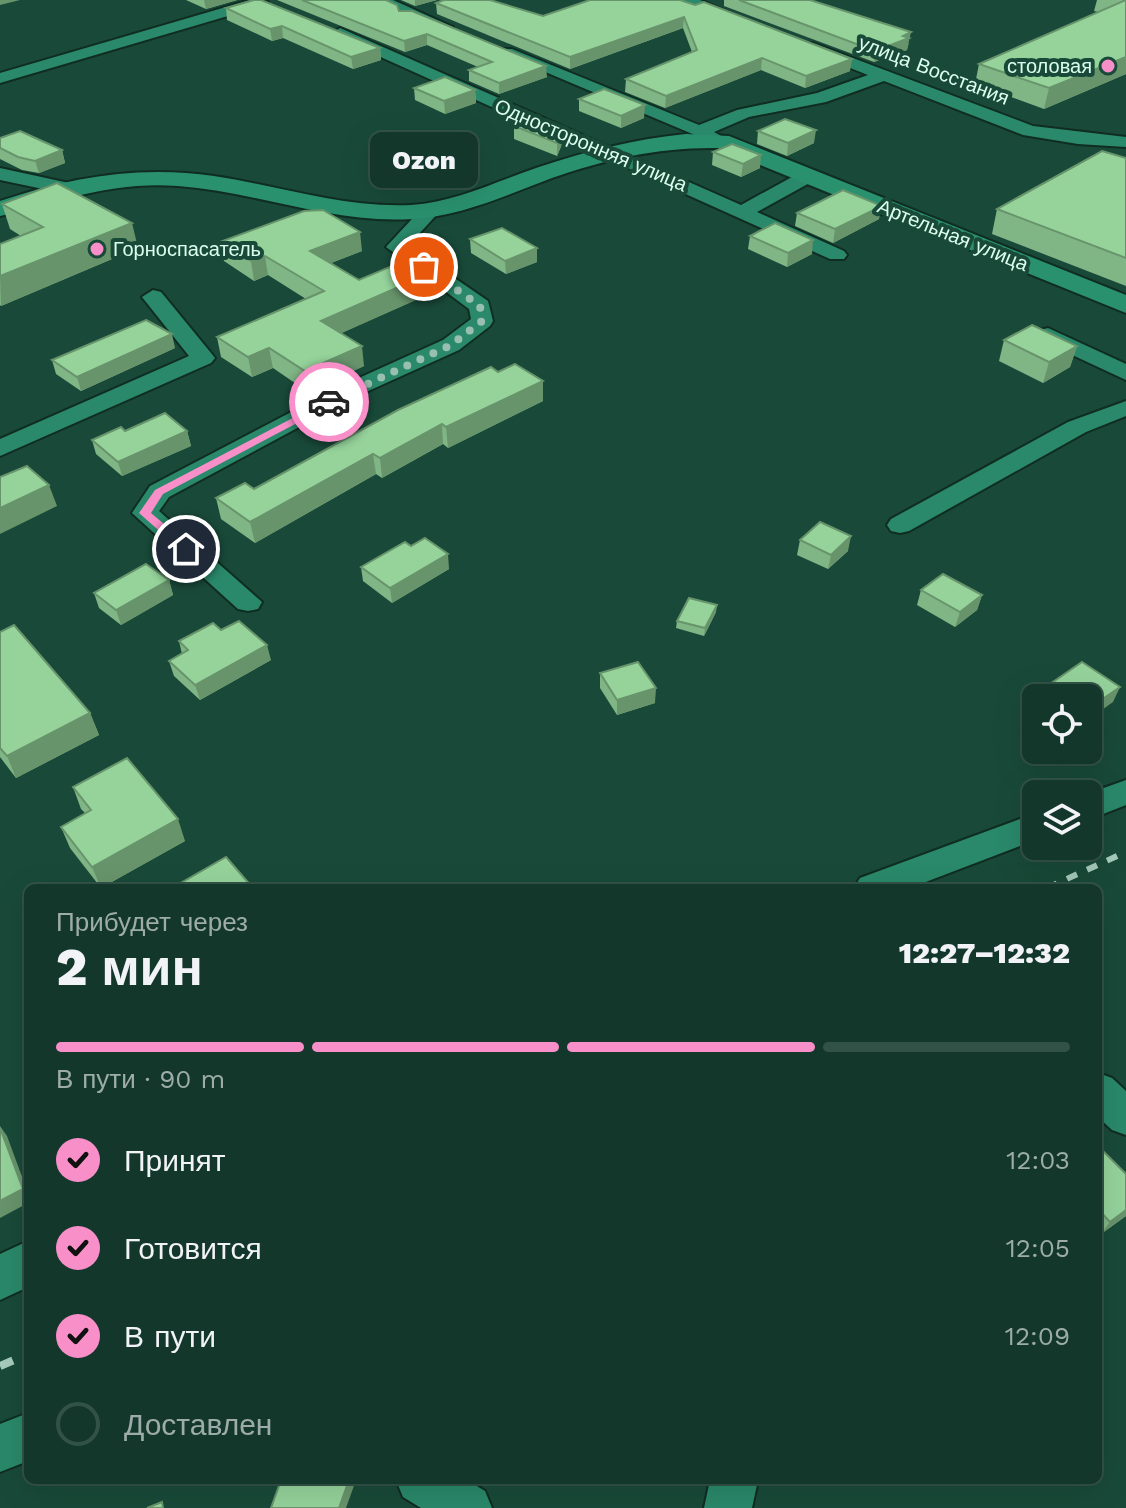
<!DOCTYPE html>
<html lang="ru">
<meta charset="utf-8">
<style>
body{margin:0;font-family:"Work Sans",sans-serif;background:#1c3f33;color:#f1f3f6;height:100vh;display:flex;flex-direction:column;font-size:30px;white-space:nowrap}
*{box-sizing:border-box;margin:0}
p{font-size:26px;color:#9daca9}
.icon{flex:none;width:44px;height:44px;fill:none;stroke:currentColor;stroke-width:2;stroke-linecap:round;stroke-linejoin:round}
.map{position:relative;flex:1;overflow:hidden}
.details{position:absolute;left:24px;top:884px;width:1078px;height:600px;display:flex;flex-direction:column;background:#13382b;border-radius:12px;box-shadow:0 8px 32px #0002,0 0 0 2px #325247}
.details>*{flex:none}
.fabs{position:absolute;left:1022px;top:684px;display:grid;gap:16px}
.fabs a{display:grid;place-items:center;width:80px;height:80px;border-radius:12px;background:#13382b;box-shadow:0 8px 32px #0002,0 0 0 2px #325247;font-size:40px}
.pin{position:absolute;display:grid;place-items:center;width:68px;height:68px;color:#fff;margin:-34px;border:4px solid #fff;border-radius:50%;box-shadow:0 2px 8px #0007}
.courier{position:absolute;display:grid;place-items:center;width:80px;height:80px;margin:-40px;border:6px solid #f98fc9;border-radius:50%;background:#fff;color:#222;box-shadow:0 2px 10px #0007}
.bubble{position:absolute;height:56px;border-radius:12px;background:#13382b;box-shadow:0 8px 32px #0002,0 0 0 2px #325247;font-size:26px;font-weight:800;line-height:56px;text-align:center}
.overview em{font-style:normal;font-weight:800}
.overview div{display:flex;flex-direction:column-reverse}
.overview{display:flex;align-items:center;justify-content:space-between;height:136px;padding:0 32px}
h1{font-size:52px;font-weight:800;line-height:60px}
.bar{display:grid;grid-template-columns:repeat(4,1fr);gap:12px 8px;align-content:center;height:96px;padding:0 32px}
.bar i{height:10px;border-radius:6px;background:#325247}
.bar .current{background:#f98fc9}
.bar p{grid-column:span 4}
ol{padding:0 32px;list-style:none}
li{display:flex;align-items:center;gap:24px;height:88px}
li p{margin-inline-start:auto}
li .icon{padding:8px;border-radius:50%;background:#f98fc9;color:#111;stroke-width:4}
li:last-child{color:#9daca9}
li i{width:44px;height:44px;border:4px solid #325247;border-radius:50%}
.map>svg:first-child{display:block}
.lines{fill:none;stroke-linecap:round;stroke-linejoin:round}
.minor-casing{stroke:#102d22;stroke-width:4}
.major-casing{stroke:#102d22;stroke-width:4}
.minor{fill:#2a896a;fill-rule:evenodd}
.major{fill:#2a916f;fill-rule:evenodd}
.rail-far1{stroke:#a6ccbd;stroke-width:6;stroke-dasharray:11 11;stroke-linecap:butt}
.rail{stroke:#a6ccbd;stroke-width:8;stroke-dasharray:14 14;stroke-linecap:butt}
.wall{fill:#80b585}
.shaded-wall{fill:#68946c}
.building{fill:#95d39b;stroke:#68946c;stroke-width:2}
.route{fill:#f98fc9}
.done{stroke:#98bfaf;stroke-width:8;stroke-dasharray:0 14.4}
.poi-dot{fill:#f98fc9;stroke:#194a39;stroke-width:3}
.labels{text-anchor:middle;stroke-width:8;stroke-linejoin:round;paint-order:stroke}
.far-poi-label{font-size:20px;fill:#dcfeef;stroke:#194a39;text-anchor:end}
.far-street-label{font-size:20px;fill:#dcfeef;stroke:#194a39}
</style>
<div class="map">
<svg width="1126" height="1508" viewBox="0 0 1126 1508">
<rect width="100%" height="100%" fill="#194a39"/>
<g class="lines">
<!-- minor casing -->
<g class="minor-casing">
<g id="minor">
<path d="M250 0 268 2 265 5 0 83V73Z"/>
<path d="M372 0H393L453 27 451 30H439Z"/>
<path d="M678 0H700L744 19 736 24 731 22Z"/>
<path d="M340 28 741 205 801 172H815L818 176 815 180 757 212 844 251 847 255 844 259H830L334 36 332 33Z"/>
<path d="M813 43 1033 126 1126 137V147L1078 144 1023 135 884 81 826 102 749 117 714 132 730 141 721 146 498 52 500 49H512L699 125 737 110 817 93 868 75 807 51V45Z"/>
<path d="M0 168 69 183 72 187 62 193 0 180Z"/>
<path d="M430 205 440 211 408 246 488 301 493 321 490 326 459 350 355 397 169 497 159 511 262 602 258 609 248 611 238 609 132 513 150 486 339 387 443 340 471 319 469 309 386 247 423 207Z"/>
<path d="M153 290 161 292 211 353 215 358 211 363 0 456V439L189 356 142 297Z"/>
<path d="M1048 328 1126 364V380L1040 340 1037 335 1040 330Z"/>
<path d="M1126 401V416L1086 432 909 531 900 533 891 531 887 525 891 519 1068 422Z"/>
<path d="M1126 780V805L1088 820 1087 794Z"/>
<path d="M1036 813V840L910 888H854L860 878Z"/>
<path d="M1098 1073 1112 1078 1126 1091V1135L1112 1130 1098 1117Z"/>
<path d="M28 1241V1287L0 1300V1254Z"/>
<path d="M28 1413V1461L0 1472V1424Z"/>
<path d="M396 1480H467L485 1491 492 1508H421L403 1497Z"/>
<path d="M710 1480H758L752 1508H704Z"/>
</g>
</g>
<!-- major casing -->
<g class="major-casing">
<path id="major" d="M686 134 729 136 1126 295V313L718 148C660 147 606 159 552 178 506 195 462 216 412 219 333 224 257 192 178 186 112 181 62 201 0 216V201C70 177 140 165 214 176 280 186 344 208 411 205 456 202 497 181 539 167 587 151 635 139 686 134Z"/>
</g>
<!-- minor -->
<use href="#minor" class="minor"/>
<!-- major -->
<use href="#major" class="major"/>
<!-- rail-far1 -->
<path class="rail-far1" d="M1047 888 1126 852"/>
<!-- rail -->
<path class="rail" d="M0 1366 28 1354"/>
</g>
<!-- wall -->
<g class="wall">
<path d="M186 0H237L206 9Z"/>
<path d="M277 0H386L399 11 547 77 499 94 469 81V70L478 67 427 45 405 52Z"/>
<path d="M401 0H437L415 6Z"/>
<path d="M680 0 850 71 805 88 761 70 665 108 625 92 626 79 692 52 683 28 570 69 437 14 436 3 543 16Z"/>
<path d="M724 0H810L909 44 908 45 907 50 874 62 724 6Z"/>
<path d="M1097 0H1126V74L1044 109 975 84 979 64 1098 12 1094 11Z"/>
<path d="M226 8 380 48 381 60 353 69 283 38 272 41 227 20Z"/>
<path d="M414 88 475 90 476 103 445 114 415 100Z"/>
<path d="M579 99 644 118 621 128 579 111Z"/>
<path d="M514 126 563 142 557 156 514 139Z"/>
<path d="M758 131 814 143 787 156 757 144Z"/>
<path d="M0 138 62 150 65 163 39 173 22 170 0 159Z"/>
<path d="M713 152 760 168 741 177 712 165Z"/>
<path d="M1126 158V286L992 234 997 209Z"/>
<path d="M2 204 138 248 1 306 0 305V244L21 236 10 229Z"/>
<path d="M797 213 879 219 833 243 795 226Z"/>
<path d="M750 236 812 254 787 267 748 249Z"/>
<path d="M470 239 537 248V262L506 274 471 253Z"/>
<path d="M220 242 362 251 331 263 359 280 418 299 341 333 364 366 308 392 273 368 252 377 221 357 217 337 306 299 268 275 254 281 224 261Z"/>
<path d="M1004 340 1077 346 1070 367 1043 383 999 361Z"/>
<path d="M175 348 81 391 56 374 52 360Z"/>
<path d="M498 372 543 381V401L448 448 443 444 382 478 376 474 255 543 221 519 216 498 254 489Z"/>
<path d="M125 431H187L191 446 122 476 96 454 92 440Z"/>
<path d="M800 540 848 551 828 569 797 555Z"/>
<path d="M361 567 449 569 392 603 363 581Z"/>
<path d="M169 580 173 595 121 625 99 608 94 593Z"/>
<path d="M921 590 982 595 977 610 955 627 917 605Z"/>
<path d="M716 612 704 636 676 628 677 621Z"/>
<path d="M221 630 271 660 200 700 174 676 169 661 182 654 179 641Z"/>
<path d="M0 632 90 713 99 735 16 778 0 757Z"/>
<path d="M600 673 655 703 617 715 600 688Z"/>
<path d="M1050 684 1113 702 1088 698H1045Z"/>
<path d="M73 787 185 841 101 888 70 848 61 827 85 813 81 809Z"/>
<path d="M1098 1146 1126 1174V1216L1101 1234 1098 1231Z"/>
</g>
<!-- shaded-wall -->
<g class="shaded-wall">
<path d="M0 0H20L0 5Z"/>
<path d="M204 0H237L206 9Z"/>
<path d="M415 0H437L415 6Z"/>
<path d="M684 17 683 28 570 69V57Z"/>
<path d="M282 26 283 38 272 41 270 29Z"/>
<path d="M911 32 907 50 874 62 875 51Z"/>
<path d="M427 34V45L405 52 404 41Z"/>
<path d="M380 48 381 60 353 69 351 57Z"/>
<path d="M1126 57V74L1044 109 1049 88Z"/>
<path d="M762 58 761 70 665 108 666 96Z"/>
<path d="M852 59 850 71 805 88 806 76Z"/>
<path d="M546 66 547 77 499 94V83Z"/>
<path d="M475 90 476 103 445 114 444 101Z"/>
<path d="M645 105 644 118 621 128V116Z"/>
<path d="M563 129V142L557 156V143Z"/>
<path d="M816 130 814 143 787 156 788 143Z"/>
<path d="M62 150 65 163 39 173 35 161Z"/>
<path d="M761 155 760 168 741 177 743 164Z"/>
<path d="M882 206 879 219 833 243 835 229Z"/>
<path d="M132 223 138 248 1 306 0 276Z"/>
<path d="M360 232 362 251 313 270 310 251Z"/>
<path d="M813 240 812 254 787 267 788 253Z"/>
<path d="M537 248V262L506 274 505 261Z"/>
<path d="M265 256 268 275 254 281 251 261Z"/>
<path d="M417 279 418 299 324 341 321 321Z"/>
<path d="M172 334 175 348 81 391 77 377Z"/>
<path d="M362 346 364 366 308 392 305 371Z"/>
<path d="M1077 346 1070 367 1043 383 1049 362Z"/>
<path d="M269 348 273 368 252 377 248 357Z"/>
<path d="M543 381V401L448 448 446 427Z"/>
<path d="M442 424 443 444 382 478 380 458Z"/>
<path d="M187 431 191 446 122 476 118 462Z"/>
<path d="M373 454 376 474 255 543 250 522Z"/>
<path d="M49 485 57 506 0 534V508Z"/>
<path d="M851 536 848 551 828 569 831 555Z"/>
<path d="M448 554 449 569 392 603 390 588Z"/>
<path d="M169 580 173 595 121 625 116 610Z"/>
<path d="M982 595 977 610 955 627 960 612Z"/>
<path d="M717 605 716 612 704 636 705 628Z"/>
<path d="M267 645 271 660 200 700 195 685Z"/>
<path d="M1120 687 1113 702 1088 720V709Z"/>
<path d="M656 688 655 703 617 715V700Z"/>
<path d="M90 713 99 735 16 778 7 756Z"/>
<path d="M178 819 185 841 101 888 92 867Z"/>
<path d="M0 1126 7 1136 28 1193V1203L0 1218Z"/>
<path d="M1126 1210V1216L1101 1234 1110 1222Z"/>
<path d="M349 1480H356L346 1508H339Z"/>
</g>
<!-- building -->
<g class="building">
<path d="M254 0H261L380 48 351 57 282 26 270 29 226 8Z"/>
<path d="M302 0H386L397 5 399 11H412L546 66 499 83 469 70 492 62 427 34 404 41Z"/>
<path d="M444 0H490L543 16 590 0H680L695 5 704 2 852 59 806 76 762 58 666 96 626 79 697 50 684 17 570 57 436 3Z"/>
<path d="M739 0H810L911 32 903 36 909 38 875 51Z"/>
<path d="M1126 0V57L1049 88 979 64Z"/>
<path d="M445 77 475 90 444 101 414 88Z"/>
<path d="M604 89 645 105 621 116 579 99Z"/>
<path d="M535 117 563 129 557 143 514 126Z"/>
<path d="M785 119 816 130 788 143 758 131Z"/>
<path d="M20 131 62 150 35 161 18 157 0 148V138Z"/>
<path d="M732 144 761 155 743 164 713 152Z"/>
<path d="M1102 151 1126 158V258L997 209Z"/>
<path d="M57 183 132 223 0 276V244L43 227 2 204Z"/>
<path d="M843 190 882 206 835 229 797 213Z"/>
<path d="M323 210 360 232 310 251 359 280 392 266 417 279 321 321 362 346 305 371 269 348 248 357 217 337 324 291 265 256 251 261 220 242 304 211Z"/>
<path d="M775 223 813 240 788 253 750 236Z"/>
<path d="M502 228 537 248 505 261 470 239Z"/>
<path d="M146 320 172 334 77 377 52 360Z"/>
<path d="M1032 325 1077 346 1049 362 1004 340Z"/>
<path d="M515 364 543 381 446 427 442 424 380 458 373 454 250 522 216 498 245 483 254 489 398 410 491 367 498 372Z"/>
<path d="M165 413 187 431 118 462 92 440 121 427 125 431Z"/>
<path d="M27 466 49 485 0 508V477Z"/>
<path d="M820 522 851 536 831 555 800 540Z"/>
<path d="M425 538 448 554 390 588 361 567 405 542 411 546Z"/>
<path d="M146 564 169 580 116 610 94 593Z"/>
<path d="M943 574 982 595 960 612 921 590Z"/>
<path d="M689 598 717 605 705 628 677 621Z"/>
<path d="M239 621 267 645 195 685 169 661 188 650 179 641 213 623 221 630Z"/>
<path d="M14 625 90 713 7 756 0 748V632Z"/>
<path d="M638 662 656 688 617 700 600 673Z"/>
<path d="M1082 662 1120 687 1088 709V698H1071L1050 684Z"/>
<path d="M127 758 178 819 92 867 61 827 91 810 73 787Z"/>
<path d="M226 857 253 888H172Z"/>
<path d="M0 1128 23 1189 0 1201Z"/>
<path d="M1098 1146 1126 1174V1210L1110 1222 1098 1209Z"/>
<path d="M281 1480H349L339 1508H271Z"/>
<path d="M162 1502 163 1508H147Z"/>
</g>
<!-- route -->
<path class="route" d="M329 399 333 404 163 494 151 513 190 546V551H182L139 513 155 490Z"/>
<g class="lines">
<!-- done -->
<path class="done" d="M329 402 451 345 482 321 480 306 424 267"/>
</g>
<!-- markers -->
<g class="poi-dot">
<circle cx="1108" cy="66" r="8"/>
<circle cx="97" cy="249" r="8"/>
</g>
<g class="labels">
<!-- far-poi labels -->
<g class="far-poi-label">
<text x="1092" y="73">столовая</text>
<text x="113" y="256" text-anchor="start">Горноспасатель</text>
</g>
<!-- far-street labels -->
<g class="far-street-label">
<text transform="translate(934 70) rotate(21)" y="7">улица Восстания</text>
<text transform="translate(591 145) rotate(23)" y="7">Односторонняя улица</text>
<text transform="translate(953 235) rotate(22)" y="7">Артельная улица</text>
</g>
</g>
</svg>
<div class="fabs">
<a><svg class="icon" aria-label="locate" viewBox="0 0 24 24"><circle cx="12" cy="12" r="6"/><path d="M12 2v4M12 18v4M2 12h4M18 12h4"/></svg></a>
<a><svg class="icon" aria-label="layers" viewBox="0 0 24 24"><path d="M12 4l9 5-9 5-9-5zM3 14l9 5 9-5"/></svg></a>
</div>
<div class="pin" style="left:424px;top:267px;background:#ea580c"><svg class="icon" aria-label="bag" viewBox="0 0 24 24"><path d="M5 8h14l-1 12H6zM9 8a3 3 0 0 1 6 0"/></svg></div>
<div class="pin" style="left:186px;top:549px;background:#1f2937"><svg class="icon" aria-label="home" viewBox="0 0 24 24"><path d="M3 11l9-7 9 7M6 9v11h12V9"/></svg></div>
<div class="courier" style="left:329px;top:402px"><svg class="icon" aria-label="car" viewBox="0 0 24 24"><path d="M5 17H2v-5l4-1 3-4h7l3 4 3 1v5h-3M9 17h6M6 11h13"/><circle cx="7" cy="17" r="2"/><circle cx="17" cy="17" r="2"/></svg></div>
<div class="bubble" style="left:370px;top:132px;width:108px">Ozon</div>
<section class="details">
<div class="overview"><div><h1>2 мин</h1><p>Прибудет через</p></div><em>12:27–12:32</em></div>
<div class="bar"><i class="current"></i><i class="current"></i><i class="current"></i><i></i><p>В пути · 90 m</p></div>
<ol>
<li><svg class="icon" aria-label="check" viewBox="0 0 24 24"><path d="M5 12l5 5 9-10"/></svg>Принят<p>12:03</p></li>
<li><svg class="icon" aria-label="check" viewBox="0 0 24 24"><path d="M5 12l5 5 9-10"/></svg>Готовится<p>12:05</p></li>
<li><svg class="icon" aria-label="check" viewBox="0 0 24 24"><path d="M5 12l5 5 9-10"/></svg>В пути<p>12:09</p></li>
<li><i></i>Доставлен</li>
</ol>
</section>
</div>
